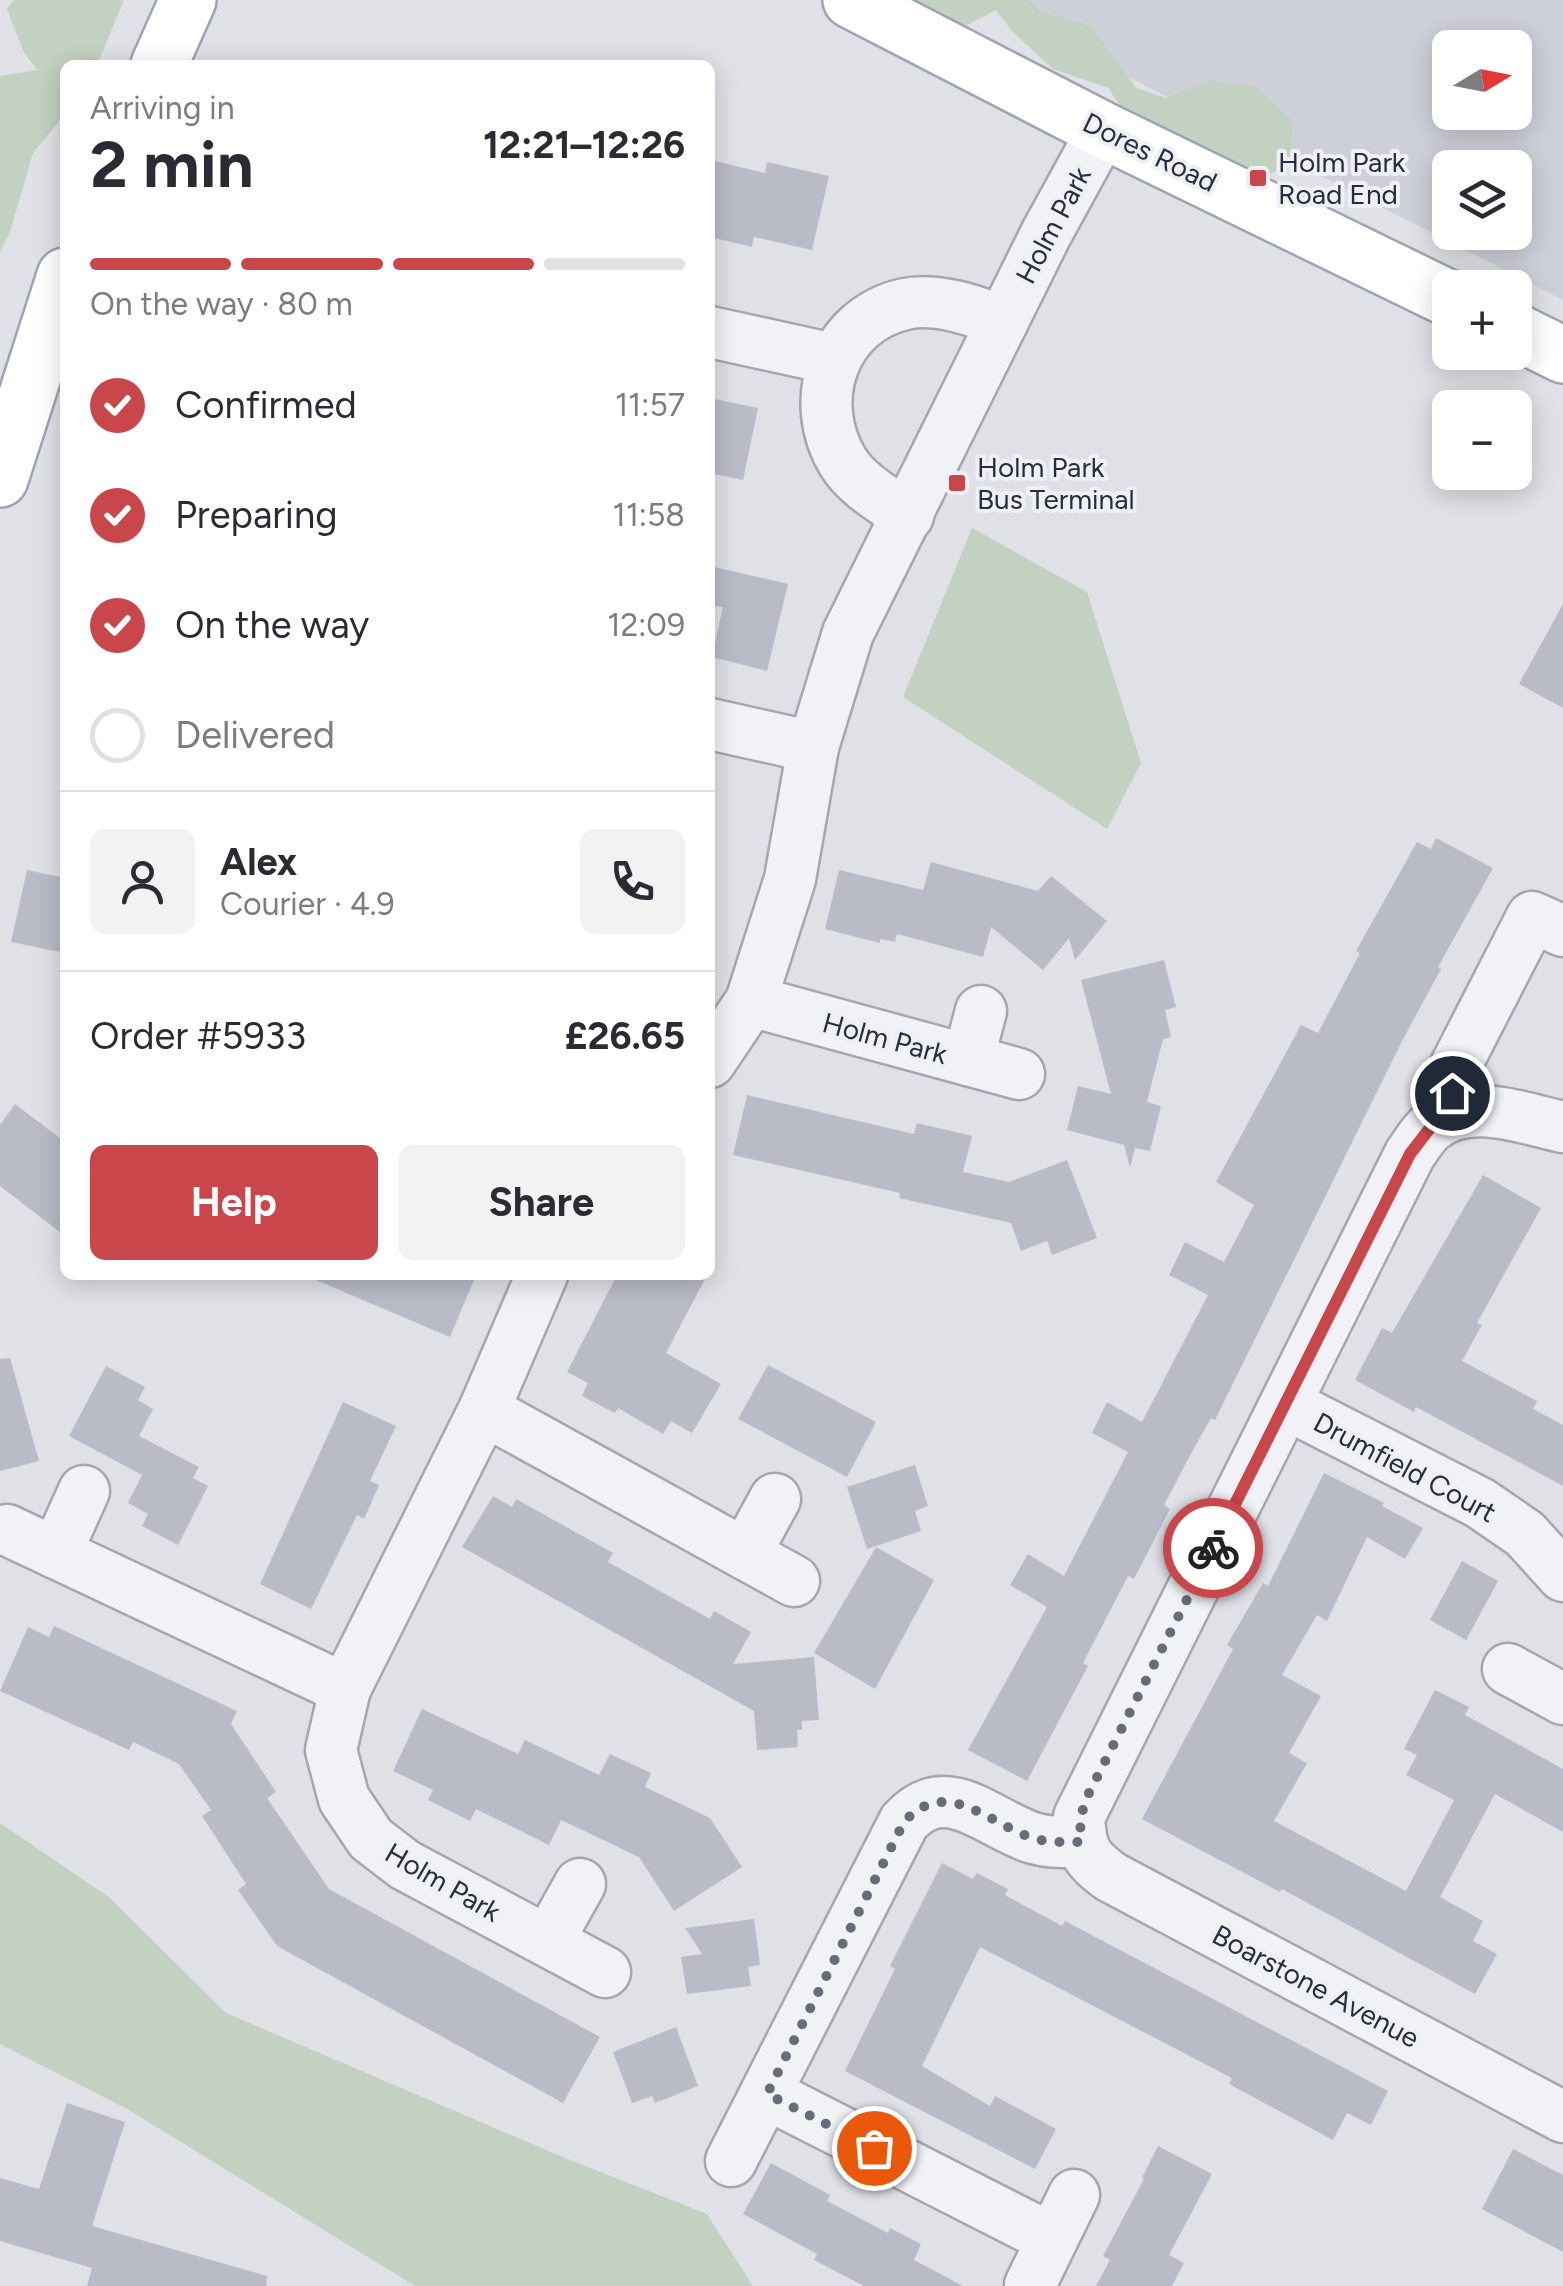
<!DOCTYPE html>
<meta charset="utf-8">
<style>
body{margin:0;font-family:Figtree,sans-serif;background:#f2f2f3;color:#2b2b33;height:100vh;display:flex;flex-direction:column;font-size:38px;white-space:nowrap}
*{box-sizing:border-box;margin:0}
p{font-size:32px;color:#7c7c81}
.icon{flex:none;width:55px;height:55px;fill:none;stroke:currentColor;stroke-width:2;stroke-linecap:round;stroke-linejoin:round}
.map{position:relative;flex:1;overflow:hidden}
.panel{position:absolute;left:60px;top:60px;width:655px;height:1220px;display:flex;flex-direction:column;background:#fff;border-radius:15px;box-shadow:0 5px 25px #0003}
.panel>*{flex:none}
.needle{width:65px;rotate:80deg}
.controls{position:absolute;left:1432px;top:30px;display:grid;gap:20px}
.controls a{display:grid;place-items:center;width:100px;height:100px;border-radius:15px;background:#fff;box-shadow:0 5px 25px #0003;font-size:50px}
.pin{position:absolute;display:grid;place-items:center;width:85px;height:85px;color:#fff;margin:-42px;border:5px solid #fff;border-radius:50%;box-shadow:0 2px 10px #0007}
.courier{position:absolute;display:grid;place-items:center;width:100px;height:100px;margin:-50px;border:8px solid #c9474a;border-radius:50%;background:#fff;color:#222;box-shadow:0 2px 12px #0007}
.summary em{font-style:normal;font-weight:700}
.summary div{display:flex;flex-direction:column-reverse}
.summary{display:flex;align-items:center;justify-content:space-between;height:170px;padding:0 30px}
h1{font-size:65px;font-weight:700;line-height:75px}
.bar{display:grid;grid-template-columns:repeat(4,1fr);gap:15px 10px;align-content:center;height:120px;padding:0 30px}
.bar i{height:12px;border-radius:8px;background:#e1e1e2}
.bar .current{background:#c9474a}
.bar p{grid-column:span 4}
.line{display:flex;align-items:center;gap:25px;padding:0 30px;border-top:2px solid #e1e1e2}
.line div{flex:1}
.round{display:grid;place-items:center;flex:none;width:105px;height:105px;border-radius:15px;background:#f2f2f3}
ol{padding:0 30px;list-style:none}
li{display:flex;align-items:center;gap:30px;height:110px}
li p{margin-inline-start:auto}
li .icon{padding:10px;border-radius:50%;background:#c9474a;color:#fff;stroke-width:4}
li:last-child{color:#7c7c81}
li i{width:55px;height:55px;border:5px solid #e1e1e2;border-radius:50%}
.primary-button{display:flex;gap:20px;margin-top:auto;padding:20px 30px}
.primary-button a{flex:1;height:115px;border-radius:15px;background:#c9474a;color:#fff;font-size:40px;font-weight:700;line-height:115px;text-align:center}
.primary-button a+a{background:#f2f2f3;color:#2b2b33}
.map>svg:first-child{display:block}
.built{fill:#cdd0d9;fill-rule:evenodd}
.green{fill:#c2d1c0}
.building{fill:#b9bcc7}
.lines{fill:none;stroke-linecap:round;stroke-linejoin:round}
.minor-casing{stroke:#a4a7b1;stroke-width:55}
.major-casing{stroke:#9ea4b3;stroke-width:60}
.minor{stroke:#f1f2f6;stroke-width:50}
.major{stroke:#fff;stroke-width:55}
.done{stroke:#686c79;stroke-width:10;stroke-dasharray:0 18}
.route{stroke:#c9474a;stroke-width:12}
.poi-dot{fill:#c9474a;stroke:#eef0f5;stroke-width:4}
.labels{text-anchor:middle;stroke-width:8;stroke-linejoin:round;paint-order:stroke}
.street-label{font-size:28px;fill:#282d3e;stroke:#eef0f5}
.poi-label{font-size:28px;fill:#282d3e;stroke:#eef0f5;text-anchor:start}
</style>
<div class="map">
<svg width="1563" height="2286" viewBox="0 0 1563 2286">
<rect width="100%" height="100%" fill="#dfe1e7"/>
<!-- built -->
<path class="built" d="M978 0H1563V300ZM1450 48H1515V112H1450ZM1450 168H1515V232H1450Z"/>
<!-- green -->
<g class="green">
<path d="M14 0H124L97 65H65V114L33 153 10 232 0 252V76L38 70 24 53 7 9Z"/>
<path d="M892 0H1029L1040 12 1091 26 1136 88 1166 98 1210 81 1257 87 1292 120 1290 163 1239 192 1141 123 1137 113 1121 107 1108 88 1053 69 1012 31 996 10 963 27Z"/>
<path d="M972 528 1087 592 1141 763 1107 829 903 697Z"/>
<path d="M0 1823 110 1898 226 2013 565 2158 707 2214 753 2286H415L129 2110 0 2044Z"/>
</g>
<!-- building -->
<g class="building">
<path d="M710 160 765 173 767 162 829 176 812 250 754 237 752 247 710 237Z"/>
<path d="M710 398 758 408 743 480 710 473Z"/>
<path d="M710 566 788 584 767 671 712 657 723 607 710 605Z"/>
<path d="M1563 604V708L1519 684Z"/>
<path d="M1436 838 1493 868 1438 967 1441 969 1402 1041 1215 1420 1211 1418 1194 1448 1164 1505 1170 1509 1150 1548 1134 1579 1128 1576 1083 1663 1088 1666 1027 1781 968 1750 1047 1607 1010 1585 1028 1554 1064 1576 1128 1452 1092 1433 1107 1402 1142 1422 1208 1295 1169 1275 1185 1242 1224 1262 1254 1205 1216 1182 1301 1025 1318 1033 1360 953 1356 951 1417 842 1431 849Z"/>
<path d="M931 862 1038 891 1051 876 1107 921 1075 960 1069 938 1043 970 991 927 983 957 897 934 895 942 880 939V943L825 929 839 870 923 890Z"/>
<path d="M27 870 65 878V953L11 942Z"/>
<path d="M1164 960 1176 1007 1165 1010 1171 1037 1163 1039 1147 1102 1161 1106 1150 1151 1135 1148 1130 1168 1124 1145 1067 1130 1078 1086 1111 1094 1081 980Z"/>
<path d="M747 1095 914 1134 917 1123 972 1136 963 1172 1009 1182 1067 1160 1097 1238 1052 1255 1047 1241 1021 1251 1011 1223 899 1198 900 1193 733 1155Z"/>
<path d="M15 1104 65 1142V1236L0 1186V1125Z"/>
<path d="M1483 1175 1541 1208 1477 1323 1482 1325 1462 1361 1537 1401 1533 1409 1563 1425V1486L1416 1407 1414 1412 1355 1380 1382 1328 1392 1333Z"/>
<path d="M304 1275H476L450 1337Z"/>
<path d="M617 1275H707L666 1353 721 1384 692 1433 671 1421 663 1434 618 1408 615 1413 582 1396 588 1383 567 1372Z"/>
<path d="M10 1358 39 1461 0 1471V1359Z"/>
<path d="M768 1365 876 1422 847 1477 738 1419Z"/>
<path d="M106 1366 145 1387 138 1400 153 1409 139 1436 199 1467 193 1478 208 1486 178 1545 142 1526 148 1514 128 1503 142 1475 69 1436Z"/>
<path d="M343 1402 396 1426 370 1481 379 1485 364 1519 357 1515 311 1609 260 1584Z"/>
<path d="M915 1465 928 1506 915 1511 921 1531 867 1549 847 1487Z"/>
<path d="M1324 1473 1384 1503 1382 1506 1423 1528 1405 1559 1367 1537 1327 1621 1317 1615 1282 1675 1321 1696 1289 1753 1307 1763 1274 1821 1406 1891 1454 1800 1406 1775 1417 1755 1404 1749 1435 1690 1469 1707 1465 1715 1563 1769V1832L1495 1794 1440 1897 1483 1921 1473 1941 1497 1954 1475 1994 1282 1889 1280 1892 1142 1819 1233 1649 1227 1645 1263 1583 1268 1586Z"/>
<path d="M493 1496 512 1507 516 1499 613 1553 608 1562 710 1619 714 1611 751 1632 733 1664 814 1657 819 1720 802 1721V1730H797L798 1747 757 1750 754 1711 462 1547Z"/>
<path d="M876 1547 934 1580 875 1689 814 1653Z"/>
<path d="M1462 1561 1498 1581 1466 1640 1430 1620Z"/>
<path d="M54 1626 237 1711 231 1724 276 1792 267 1798 329 1889 600 2037 563 2103 277 1946 238 1890 246 1884 202 1816 211 1810 179 1764 133 1742 129 1750 0 1691 28 1627 49 1637Z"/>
<path d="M422 1709 518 1754 525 1740 599 1775 610 1754 651 1773 645 1787 710 1818 742 1867 674 1911 639 1857 561 1820 549 1845 476 1809 470 1821 428 1800 433 1790 393 1771Z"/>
<path d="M942 1863 973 1879 977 1873 1008 1889 1005 1895 1062 1926 1065 1921 1388 2091 1371 2125 1347 2113 1333 2140 1229 2084 1232 2078 980 1947 922 2066 990 2106 995 2096 1056 2129 1035 2169 845 2071 895 1969 890 1966Z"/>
<path d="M754 1919 760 1965 748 1967 751 1986 687 1994 681 1957 702 1954 685 1928Z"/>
<path d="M676 2027 698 2086 655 2103 652 2096 632 2103 613 2052Z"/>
<path d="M67 2103 125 2122 92 2226 267 2276 266 2286H87L92 2268 0 2241V2178L39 2189Z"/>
<path d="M1158 2146 1212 2174 1169 2255 1184 2263 1172 2286H1096L1110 2260 1103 2256 1144 2179 1142 2178Z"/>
<path d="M1513 2149 1563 2175V2252L1482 2209Z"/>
<path d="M771 2163 830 2195 827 2201 888 2233 890 2228 921 2244 914 2260 963 2286H864L814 2260 817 2254 743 2214Z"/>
</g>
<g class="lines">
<!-- minor casing -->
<g class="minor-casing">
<g id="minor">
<path d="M710 332 833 359"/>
<path d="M908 516C886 501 857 485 843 462 806 401 833 320 905 304 937 297 974 311 1003 321"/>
<path d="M710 724 813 747"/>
<path d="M751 1001 1019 1074"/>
<path d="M968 1060 981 1011"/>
<path d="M710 1062 751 1001 790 879 813 747 848 633 1046 234 1103 130"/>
<path d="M1451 1115 1453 1071 1532 917 1563 931"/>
<path d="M1563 1127C1522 1118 1466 1096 1430 1128 1422 1135 1416 1146 1410 1154L1079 1817C1081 1850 1085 1858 1111 1877L1563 2117"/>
<path d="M542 1275 484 1410 345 1689 331 1750 344 1799 371 1839 405 1865 605 1972"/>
<path d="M1286 1404 1480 1503 1525 1534 1563 1576"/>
<path d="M484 1410 794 1581"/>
<path d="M7 1530 345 1689"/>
<path d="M56 1553 84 1491"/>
<path d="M745 1554 775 1499"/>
<path d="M1508 1669 1563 1699"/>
<path d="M548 1941 580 1884"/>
<path d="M767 2094 1052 2239"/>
<path d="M731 2161 904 1822C947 1775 988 1824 1033 1838 1049 1843 1064 1842 1081 1842"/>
<path d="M1030 2285 1074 2195"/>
</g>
</g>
<!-- major casing -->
<g class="major-casing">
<g id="major">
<path d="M851 0 1103 130 1450 299"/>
<path d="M159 65 188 0"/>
<path d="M1515 331 1563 355"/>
<path d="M0 479 65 276"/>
</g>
</g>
<!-- minor -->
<use href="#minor" class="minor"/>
<!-- major -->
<use href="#major" class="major"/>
</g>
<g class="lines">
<!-- done -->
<path class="done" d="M874 2148 767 2094 904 1822C947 1775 988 1824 1033 1838 1049 1843 1064 1842 1081 1842L1080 1818 1088 1795 1213 1548"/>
<!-- route -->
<path class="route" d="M1213 1548 1410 1154 1430 1128 1451 1115 1452 1093"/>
</g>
<!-- markers -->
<g class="poi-dot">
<rect x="1248" y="168" width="20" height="20" rx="5"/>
<rect x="947" y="473" width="20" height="20" rx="5"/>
</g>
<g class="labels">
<!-- street labels -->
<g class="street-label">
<text transform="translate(1150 152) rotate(26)" y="10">Dores Road</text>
<text transform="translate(1053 225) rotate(-62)" y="10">Holm Park</text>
<text transform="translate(885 1038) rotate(15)" y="10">Holm Park</text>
<text transform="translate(1405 1467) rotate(28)" y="10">Drumfield Court</text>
<text transform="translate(443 1882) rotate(30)" y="10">Holm Park</text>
<text transform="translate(1316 1986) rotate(28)" y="10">Boarstone Avenue</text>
</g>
<!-- poi labels -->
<g class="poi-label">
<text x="1278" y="172">Holm Park<tspan x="1278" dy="32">Road End</tspan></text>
<text x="977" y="477">Holm Park<tspan x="977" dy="32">Bus Terminal</tspan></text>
</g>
</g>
</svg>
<div class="controls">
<a><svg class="needle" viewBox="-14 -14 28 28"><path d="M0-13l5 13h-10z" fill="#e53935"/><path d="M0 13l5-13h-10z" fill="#7c7c81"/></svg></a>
<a><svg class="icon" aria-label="layers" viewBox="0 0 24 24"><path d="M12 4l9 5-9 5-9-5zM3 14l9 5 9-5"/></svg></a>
<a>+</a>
<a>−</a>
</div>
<div class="pin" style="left:874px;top:2148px;background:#ea580c"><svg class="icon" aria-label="bag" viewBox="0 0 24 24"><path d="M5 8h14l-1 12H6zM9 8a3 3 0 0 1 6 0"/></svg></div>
<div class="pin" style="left:1452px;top:1093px;background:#1f2937"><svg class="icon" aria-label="home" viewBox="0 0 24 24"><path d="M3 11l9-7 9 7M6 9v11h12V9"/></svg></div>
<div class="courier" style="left:1213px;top:1548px"><svg class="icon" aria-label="bike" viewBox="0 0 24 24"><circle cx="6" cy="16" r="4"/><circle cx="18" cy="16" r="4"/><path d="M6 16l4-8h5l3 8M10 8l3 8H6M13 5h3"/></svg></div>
<section class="panel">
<div class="summary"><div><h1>2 min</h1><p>Arriving in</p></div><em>12:21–12:26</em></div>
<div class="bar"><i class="current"></i><i class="current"></i><i class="current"></i><i></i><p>On the way · 80 m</p></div>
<ol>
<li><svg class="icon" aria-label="check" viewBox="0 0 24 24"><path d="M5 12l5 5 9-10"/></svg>Confirmed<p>11:57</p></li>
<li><svg class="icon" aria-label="check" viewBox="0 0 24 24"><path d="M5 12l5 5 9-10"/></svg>Preparing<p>11:58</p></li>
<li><svg class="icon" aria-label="check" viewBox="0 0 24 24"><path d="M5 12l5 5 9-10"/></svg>On the way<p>12:09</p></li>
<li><i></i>Delivered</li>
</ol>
<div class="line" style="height:180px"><a class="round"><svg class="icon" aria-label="person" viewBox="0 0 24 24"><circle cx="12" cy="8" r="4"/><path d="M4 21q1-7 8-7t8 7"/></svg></a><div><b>Alex</b><p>Courier · 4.9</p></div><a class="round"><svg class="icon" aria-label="phone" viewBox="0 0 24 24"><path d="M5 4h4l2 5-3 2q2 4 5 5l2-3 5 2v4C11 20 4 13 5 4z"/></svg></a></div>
<div class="line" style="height:130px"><div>Order #5933</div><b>£26.65</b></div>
<div class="primary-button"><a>Help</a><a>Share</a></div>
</section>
</div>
